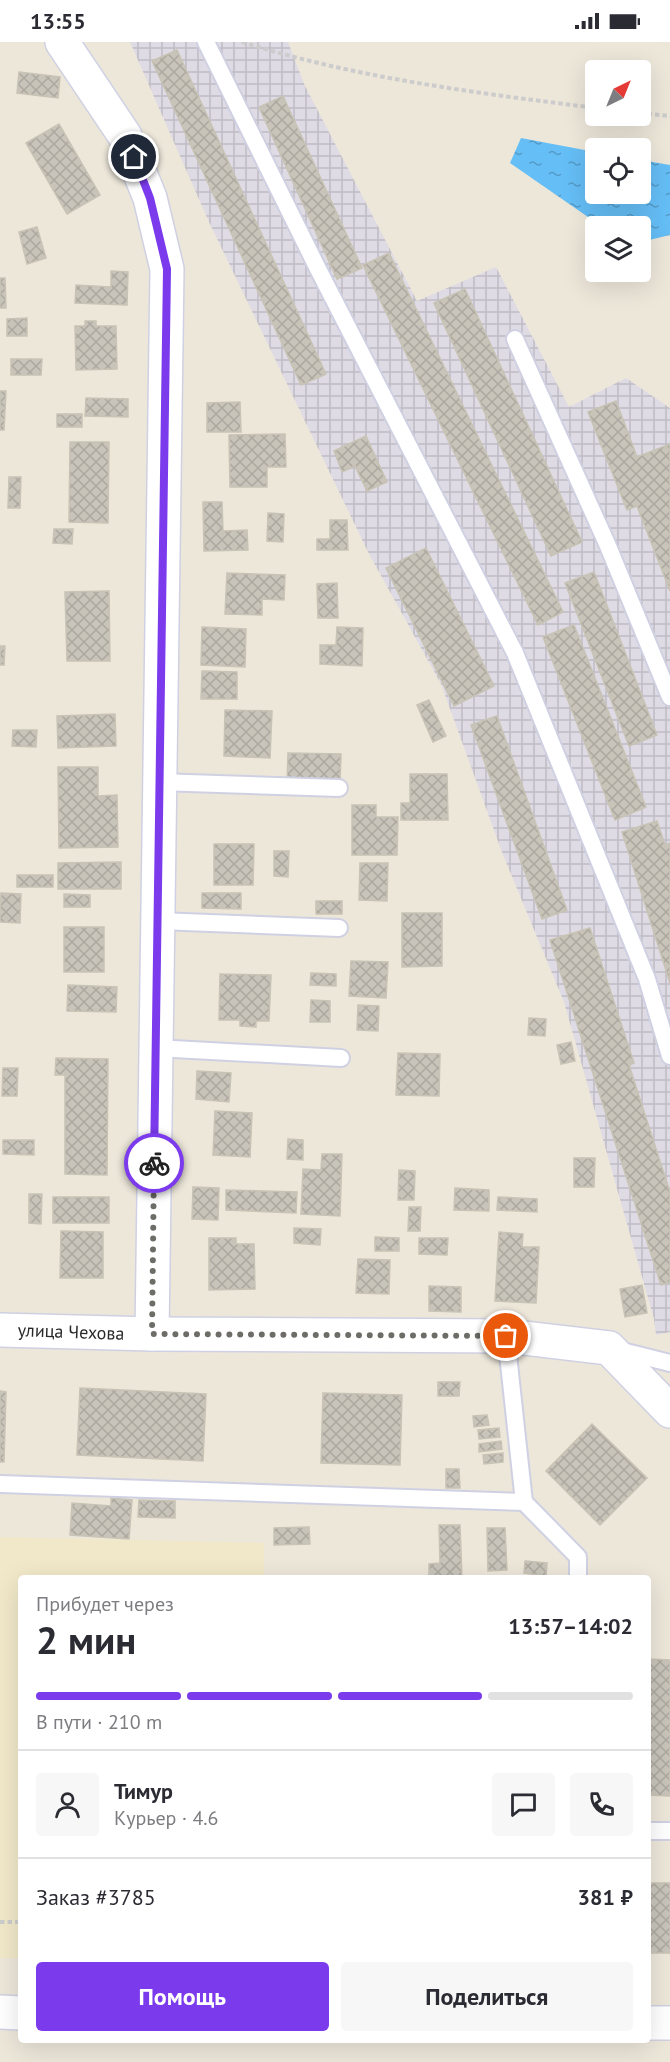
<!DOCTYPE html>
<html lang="ru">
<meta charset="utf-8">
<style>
body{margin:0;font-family:"PT Sans",sans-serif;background:#f7f7f7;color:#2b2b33;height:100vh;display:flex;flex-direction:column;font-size:22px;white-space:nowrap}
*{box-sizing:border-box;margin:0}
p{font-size:20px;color:#7c7c81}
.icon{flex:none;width:33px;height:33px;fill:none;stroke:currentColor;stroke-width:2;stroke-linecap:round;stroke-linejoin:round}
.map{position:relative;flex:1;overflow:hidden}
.drawer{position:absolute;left:18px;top:1533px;width:633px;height:468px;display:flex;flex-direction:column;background:#fff;border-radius:6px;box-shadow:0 6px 24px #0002}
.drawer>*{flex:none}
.needle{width:39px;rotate:43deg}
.tools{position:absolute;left:585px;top:18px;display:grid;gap:12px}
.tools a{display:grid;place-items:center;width:66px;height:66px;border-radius:6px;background:#fff;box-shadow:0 6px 24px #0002;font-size:30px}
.pin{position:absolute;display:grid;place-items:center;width:51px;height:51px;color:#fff;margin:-26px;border:3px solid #fff;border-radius:50%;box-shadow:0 2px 6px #0007}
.courier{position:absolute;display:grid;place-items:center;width:60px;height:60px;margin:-30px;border:4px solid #7c3aed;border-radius:50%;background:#fff;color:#222;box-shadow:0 2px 8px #0007}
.overview em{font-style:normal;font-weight:600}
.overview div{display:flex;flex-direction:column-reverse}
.overview{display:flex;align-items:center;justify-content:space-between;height:102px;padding:0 18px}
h1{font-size:39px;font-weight:600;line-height:45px}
.bar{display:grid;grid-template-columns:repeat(4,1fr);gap:9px 6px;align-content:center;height:72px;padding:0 18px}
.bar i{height:8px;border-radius:4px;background:#e1e1e2}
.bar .active{background:#7c3aed}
.bar p{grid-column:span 4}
.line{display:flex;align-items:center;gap:15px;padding:0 18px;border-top:2px solid #e1e1e2}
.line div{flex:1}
.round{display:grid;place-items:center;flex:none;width:63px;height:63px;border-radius:6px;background:#f7f7f7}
.action{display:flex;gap:12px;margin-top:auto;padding:12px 18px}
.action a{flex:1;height:69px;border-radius:6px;background:#7c3aed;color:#fff;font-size:24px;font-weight:600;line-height:69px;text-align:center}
.action a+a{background:#f7f7f7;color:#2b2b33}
.status{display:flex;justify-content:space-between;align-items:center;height:42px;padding:0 30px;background:#fff;direction:ltr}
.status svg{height:16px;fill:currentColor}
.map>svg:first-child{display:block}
.industrial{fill:url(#industrial-grid)}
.education{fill:#f0e8c8}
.water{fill:url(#water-ripples)}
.building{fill:url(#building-cross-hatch);stroke:#c8c3b4;stroke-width:1.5}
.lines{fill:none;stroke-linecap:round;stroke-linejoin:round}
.service-casing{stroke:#cfd1e3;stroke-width:20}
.minor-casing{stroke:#cfd1e3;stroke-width:36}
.tertiary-casing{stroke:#cfd1e3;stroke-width:36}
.path{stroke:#ccc;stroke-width:4;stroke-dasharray:4.5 3;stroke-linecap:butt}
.service{stroke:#fff;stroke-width:16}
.minor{stroke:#fff;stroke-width:33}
.tertiary{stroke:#fff;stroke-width:33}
.done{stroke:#6e6c67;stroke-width:6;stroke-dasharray:0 10.8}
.route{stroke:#7c3aed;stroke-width:8}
.labels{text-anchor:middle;stroke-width:4.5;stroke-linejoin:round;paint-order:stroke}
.street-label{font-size:18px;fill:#292929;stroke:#fff}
</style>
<div class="status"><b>13:55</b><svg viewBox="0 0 49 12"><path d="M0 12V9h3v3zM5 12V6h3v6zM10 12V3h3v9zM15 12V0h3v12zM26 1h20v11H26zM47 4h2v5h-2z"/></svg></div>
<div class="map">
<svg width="670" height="2020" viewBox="0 0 670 2020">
<defs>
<pattern id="industrial-grid" width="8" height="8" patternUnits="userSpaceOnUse" patternTransform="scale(1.5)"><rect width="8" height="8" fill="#dfdbe4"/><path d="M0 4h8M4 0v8" fill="none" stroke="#bfbcc4"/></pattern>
<pattern id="water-ripples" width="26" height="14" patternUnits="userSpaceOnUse" patternTransform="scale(1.5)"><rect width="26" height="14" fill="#65bef6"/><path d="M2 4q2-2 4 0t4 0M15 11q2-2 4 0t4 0" fill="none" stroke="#539ac7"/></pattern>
<pattern id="building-cross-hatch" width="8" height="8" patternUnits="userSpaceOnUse" patternTransform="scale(1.5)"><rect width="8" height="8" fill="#c8c4ba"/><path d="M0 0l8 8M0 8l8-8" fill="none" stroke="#aca8a0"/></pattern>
</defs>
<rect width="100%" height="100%" fill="#ede7da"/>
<!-- industrial -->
<path class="industrial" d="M130 0H288L305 44 417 259 496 225 569 365 626 336 670 366V1290L656 1293 654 1277 564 960 503 813 441 642 369 512 208 178Z"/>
<!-- education -->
<path class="education" d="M0 1495 264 1501V1536H21V1916H0Z"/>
<!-- water -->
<path class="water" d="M521 96 595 110 596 152H640L641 118 670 123V193L641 200 640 184H601L510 121Z"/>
<!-- building -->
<g class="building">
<path d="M177 8 326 332 301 343 152 19Z"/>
<path d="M19 30 60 35 58 56 17 51Z"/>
<path d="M283 54 362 226 337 237 259 65Z"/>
<path d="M59 82 100 153 67 172 26 101Z"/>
<path d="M37 185 46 216 27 222 19 190Z"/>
<path d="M389 211 563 570 538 583 363 223Z"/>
<path d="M111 229 128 230 127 263 75 261 76 243 111 245Z"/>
<path d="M0 236H5L6 266H0Z"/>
<path d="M465 247 582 500 551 514 434 261Z"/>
<path d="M27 276V294H7V277Z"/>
<path d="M85 279H96V284H116L117 327 76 328 75 284H85Z"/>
<path d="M11 317H42L41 333H11Z"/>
<path d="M0 349H6L4 388H0Z"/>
<path d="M86 356 128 357V375L85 374Z"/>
<path d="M616 359 637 415 670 402V549L637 464 627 468 588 370Z"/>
<path d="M240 360 241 390H207V361Z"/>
<rect x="57" y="372" width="25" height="13"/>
<path d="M285 392 286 425H267V445H230L229 393Z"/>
<path d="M366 394 387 440 367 449 355 424 342 430 334 409Z"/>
<path d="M70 400H109L108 481 69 480Z"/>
<path d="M9 435H21L20 466H8Z"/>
<path d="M203 460H222L223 489 247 488 248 508 204 509Z"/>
<path d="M268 471 284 472 283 500 267 499Z"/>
<path d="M330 478H347L348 508H317V497H330Z"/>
<path d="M54 487H73L72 502 53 501Z"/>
<path d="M426 506 494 644 454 664 386 526Z"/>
<path d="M594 530 657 693 629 704 565 541Z"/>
<path d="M227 531 285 533 284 558 262 557V573L225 572Z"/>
<path d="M337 541 338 576H318L317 542Z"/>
<path d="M109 549 110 619H67L65 550Z"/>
<path d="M574 583 646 765 615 778 543 595Z"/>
<path d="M202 585 246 587 245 625 201 623Z"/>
<path d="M337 585 363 586 362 624 320 622V603H336Z"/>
<path d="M0 604H5L4 623H0Z"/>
<path d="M202 629 237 630V657H201Z"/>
<path d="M429 658 446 694 433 700 417 663Z"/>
<path d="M225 668 272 669 270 716 224 714Z"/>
<path d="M115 672 116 704 58 706 57 674Z"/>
<path d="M497 674 567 868 542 877 471 683Z"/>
<path d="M13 688H37L36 705 12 704Z"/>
<path d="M288 711 341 712 340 741 287 740Z"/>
<path d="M58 725H98V754L117 753 118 805 59 806Z"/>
<path d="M410 732H447L448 778H401V761H410Z"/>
<path d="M352 763H376V775H398L397 813H352Z"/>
<path d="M657 779 665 803 670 801V941L622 790Z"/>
<path d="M214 802H254L253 843H214Z"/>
<path d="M274 809H289L288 835 274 834Z"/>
<path d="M121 820V847H58V821Z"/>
<path d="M360 821H388L387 859 359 858Z"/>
<rect x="17" y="833" width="36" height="12"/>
<path d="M1 851 21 852 20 881 0 880Z"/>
<path d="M202 851H241V867L202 866Z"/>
<path d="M64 852 90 853V865H64Z"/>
<rect x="316" y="859" width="26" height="13"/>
<path d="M402 871H442V924L402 925Z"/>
<rect x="64" y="885" width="40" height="45"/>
<path d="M590 886 634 1021 629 1023 670 1150V1240L661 1243 550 898Z"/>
<path d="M351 919 388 920 386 956 349 954Z"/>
<path d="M311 931 336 932V944L310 943Z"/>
<path d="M220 932 271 933 269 979H256V985L240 984V978H219Z"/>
<path d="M68 943 117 945 116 970 67 969Z"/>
<path d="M311 958 330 959V980H310Z"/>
<path d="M358 963 379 964 378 989 357 988Z"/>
<path d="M529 976 546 977 545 994 528 993Z"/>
<path d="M571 1000 575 1019 561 1022 557 1003Z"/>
<path d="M398 1011 440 1012 439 1054 396 1053Z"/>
<path d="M56 1016 108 1017 107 1133 65 1132V1033H55Z"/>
<path d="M3 1026H18L17 1054H2Z"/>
<path d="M197 1029 231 1031 229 1060 196 1057Z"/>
<path d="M215 1069 252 1071 250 1115 213 1113Z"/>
<path d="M288 1097 303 1098V1118L287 1117Z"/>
<path d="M3 1098H34V1113L3 1112Z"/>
<path d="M322 1112H342L340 1174 301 1172 303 1127 321 1128Z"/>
<path d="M574 1116H595L594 1145H574Z"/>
<path d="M399 1128 415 1129 414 1158H398Z"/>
<path d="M193 1145 219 1146 218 1178 192 1177Z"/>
<path d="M455 1146 489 1148V1169L454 1168Z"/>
<path d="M226 1148 297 1150 296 1171 226 1168Z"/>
<path d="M29 1152H42L41 1182 29 1181Z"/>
<rect x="53" y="1155" width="56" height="26"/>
<path d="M498 1155 537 1157V1170L497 1168Z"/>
<path d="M409 1165H421L420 1189H408Z"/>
<path d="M294 1186 321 1187 320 1203 294 1201Z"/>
<path d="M61 1189 103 1190V1236H60Z"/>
<path d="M499 1190 523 1192 522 1205H539L536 1261 495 1259Z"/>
<path d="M375 1195 399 1196V1209H375Z"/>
<path d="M209 1196H236V1202H254L255 1247 209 1248Z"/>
<path d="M419 1196H448L447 1213 419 1212Z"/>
<path d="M358 1217 390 1218 389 1252 356 1251Z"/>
<path d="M642 1243 647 1271 625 1275 620 1247Z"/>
<path d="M429 1244 461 1245V1270L429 1269Z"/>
<path d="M438 1340H460L459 1354H438Z"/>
<path d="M80 1346 206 1352 203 1419 77 1413Z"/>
<path d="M0 1349 6 1350 4 1420H0Z"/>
<path d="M323 1351 402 1353 400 1423 321 1421Z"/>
<path d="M487 1373 489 1383 474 1385 473 1374Z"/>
<path d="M592 1382 647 1436 600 1483 546 1429Z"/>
<path d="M499 1386 500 1395 479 1397 478 1388Z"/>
<path d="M501 1399 502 1407 479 1410V1402Z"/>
<path d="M503 1411V1420L484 1422 483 1413Z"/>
<path d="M446 1427H459L460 1446H446Z"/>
<path d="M111 1456 132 1458 129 1497 70 1493 72 1461 111 1464Z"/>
<path d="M139 1458 175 1459V1476L138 1475Z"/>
<path d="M439 1483H460L462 1536H429V1522L440 1521Z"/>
<path d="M309 1485 310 1502 274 1503V1486Z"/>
<path d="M487 1486H505L507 1528 488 1529Z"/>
<path d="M525 1519 547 1521 546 1534 524 1531Z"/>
<path d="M648 1617 670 1618V1754L648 1753Z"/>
<rect x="648" y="1841" width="22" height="70"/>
</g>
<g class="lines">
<!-- service casing -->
<g class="service-casing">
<g id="service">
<path d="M206 0 317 225 515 611 647 937 670 1014"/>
<path d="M515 297 608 504 670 655"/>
<path d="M158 740 339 746"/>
<path d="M158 879 339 886"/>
<path d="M155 1006 341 1016"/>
<path d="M506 1294 524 1460"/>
<path d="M618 1308 670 1321"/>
<path d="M0 1442 524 1460 578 1515V1536"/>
<path d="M648 1789H670"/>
</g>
</g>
<!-- minor casing -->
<g class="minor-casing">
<g id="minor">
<path d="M62 0 125 94 150 156 167 227 152 1292"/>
<path d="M0 1288 152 1292 506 1294 609 1306 670 1369"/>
</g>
</g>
<!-- tertiary casing -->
<g class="tertiary-casing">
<g id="tertiary">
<path d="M0 1970 21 1971"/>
<path d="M648 1981H670"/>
</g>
</g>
<!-- path -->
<g class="path">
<path d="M242 0C356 36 477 51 596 66"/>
<path d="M640 71 670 74"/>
<path d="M0 1880H21"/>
</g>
<!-- service -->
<use href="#service" class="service"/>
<!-- minor -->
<use href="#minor" class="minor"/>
<!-- tertiary -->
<use href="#tertiary" class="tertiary"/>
</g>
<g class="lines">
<!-- done -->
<path class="done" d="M154 1121 152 1292 506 1294"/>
<!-- route -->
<path class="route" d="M134 115 150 156 167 227 154 1121"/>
</g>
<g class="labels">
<!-- street labels -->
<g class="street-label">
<text transform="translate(71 1290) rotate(2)" y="6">улица Чехова</text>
</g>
</g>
</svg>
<div class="tools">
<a><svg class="needle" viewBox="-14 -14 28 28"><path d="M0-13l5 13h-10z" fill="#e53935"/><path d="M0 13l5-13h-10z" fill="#7c7c81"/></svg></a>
<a><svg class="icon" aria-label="locate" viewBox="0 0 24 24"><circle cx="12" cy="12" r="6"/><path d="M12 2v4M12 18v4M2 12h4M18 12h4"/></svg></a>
<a><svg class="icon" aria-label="layers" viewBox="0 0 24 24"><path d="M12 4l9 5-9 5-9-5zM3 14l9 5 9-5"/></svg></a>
</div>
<div class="pin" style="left:506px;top:1294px;background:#ea580c"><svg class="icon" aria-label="bag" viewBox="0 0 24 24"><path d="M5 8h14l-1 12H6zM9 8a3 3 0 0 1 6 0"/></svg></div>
<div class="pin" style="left:134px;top:115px;background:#1f2937"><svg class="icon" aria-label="home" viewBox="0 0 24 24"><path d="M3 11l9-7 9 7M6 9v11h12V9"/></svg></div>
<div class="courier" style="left:154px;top:1121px"><svg class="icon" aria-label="bike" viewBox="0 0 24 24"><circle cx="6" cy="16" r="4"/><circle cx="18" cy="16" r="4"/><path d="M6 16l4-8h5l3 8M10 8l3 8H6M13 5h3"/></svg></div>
<section class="drawer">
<div class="overview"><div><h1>2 мин</h1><p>Прибудет через</p></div><em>13:57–14:02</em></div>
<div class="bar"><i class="active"></i><i class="active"></i><i class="active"></i><i></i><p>В пути · 210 m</p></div>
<div class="line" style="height:108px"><a class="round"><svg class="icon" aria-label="person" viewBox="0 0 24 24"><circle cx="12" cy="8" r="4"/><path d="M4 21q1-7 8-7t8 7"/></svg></a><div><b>Тимур</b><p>Курьер · 4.6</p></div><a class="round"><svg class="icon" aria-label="chat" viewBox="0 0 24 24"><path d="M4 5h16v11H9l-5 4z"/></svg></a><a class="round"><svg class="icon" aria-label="phone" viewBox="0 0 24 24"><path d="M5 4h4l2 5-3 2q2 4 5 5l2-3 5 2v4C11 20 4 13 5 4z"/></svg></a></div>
<div class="line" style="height:78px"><div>Заказ #3785</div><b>381 ₽</b></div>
<div class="action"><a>Помощь</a><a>Поделиться</a></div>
</section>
</div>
